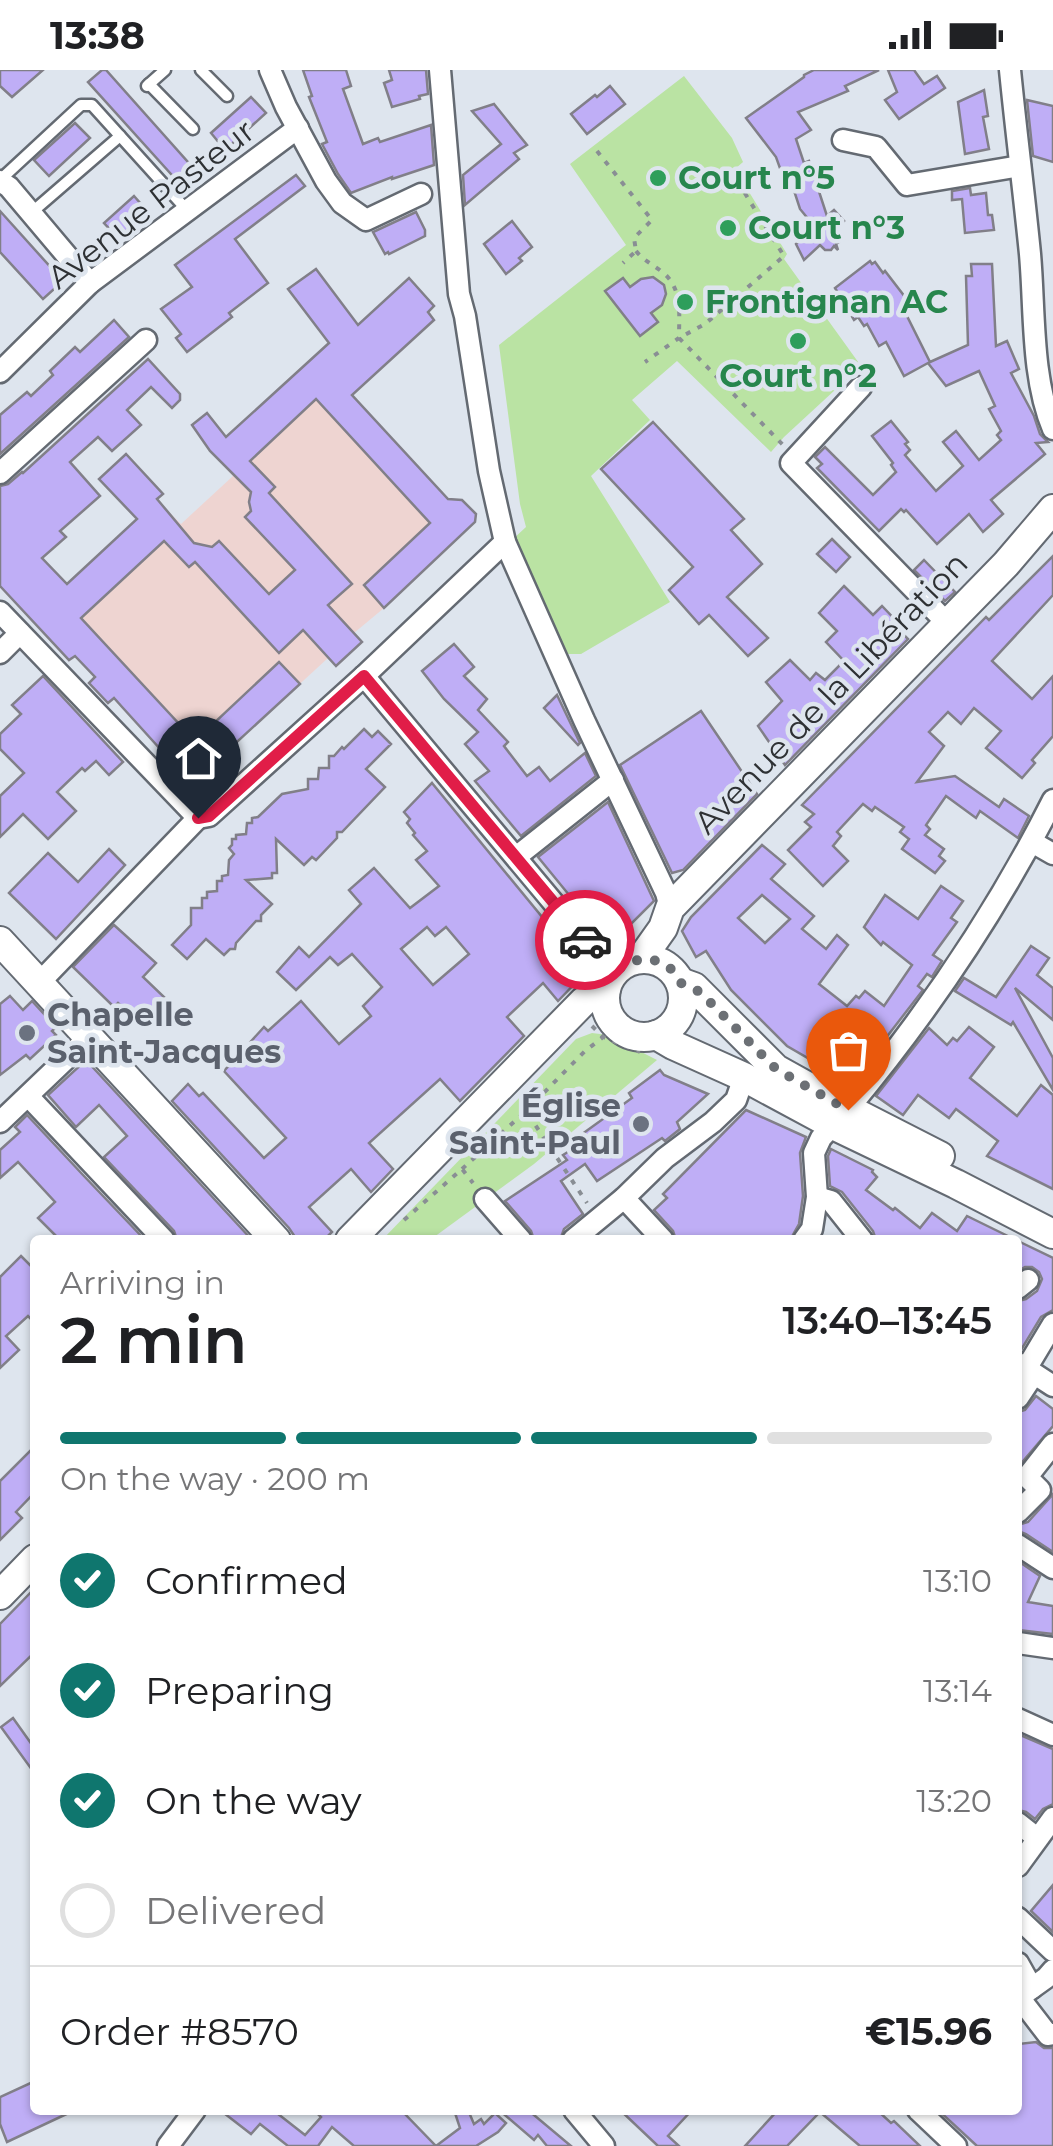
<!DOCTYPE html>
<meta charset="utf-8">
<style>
body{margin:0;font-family:Montserrat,sans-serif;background:#f6f6f6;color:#202124;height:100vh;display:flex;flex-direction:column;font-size:38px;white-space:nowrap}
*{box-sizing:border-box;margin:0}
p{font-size:32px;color:#757577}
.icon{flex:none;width:55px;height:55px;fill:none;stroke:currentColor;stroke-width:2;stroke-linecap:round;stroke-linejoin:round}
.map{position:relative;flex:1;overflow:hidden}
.details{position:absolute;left:30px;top:1165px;width:992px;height:880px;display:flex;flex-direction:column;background:#fff;border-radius:10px;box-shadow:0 2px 8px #0004}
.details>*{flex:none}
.pin{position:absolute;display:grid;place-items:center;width:85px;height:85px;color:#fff;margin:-102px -42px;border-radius:50% 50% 50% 0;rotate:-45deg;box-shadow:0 0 10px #0007}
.pin .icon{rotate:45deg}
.courier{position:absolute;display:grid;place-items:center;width:100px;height:100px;margin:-50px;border:8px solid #e11d48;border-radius:50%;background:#fff;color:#222;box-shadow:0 2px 12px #0007}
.summary em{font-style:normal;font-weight:600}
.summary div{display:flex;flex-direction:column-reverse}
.summary{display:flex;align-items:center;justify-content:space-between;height:170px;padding:0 30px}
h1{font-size:65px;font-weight:600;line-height:75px}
.bar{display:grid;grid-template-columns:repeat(4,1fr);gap:15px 10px;align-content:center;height:120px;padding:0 30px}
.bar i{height:12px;border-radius:8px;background:#e0e0e0}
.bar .selected{background:#0f766e}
.bar p{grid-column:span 4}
.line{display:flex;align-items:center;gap:25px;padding:0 30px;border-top:2px solid #e0e0e0}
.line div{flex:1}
ol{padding:0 30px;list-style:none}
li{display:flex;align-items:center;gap:30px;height:110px}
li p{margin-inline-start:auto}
li .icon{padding:10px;border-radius:50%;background:#0f766e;color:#fff;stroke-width:4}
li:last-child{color:#757577}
li i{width:55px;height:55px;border:5px solid #e0e0e0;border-radius:50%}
.status{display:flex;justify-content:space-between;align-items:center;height:70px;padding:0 50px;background:#fff;direction:ltr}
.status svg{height:28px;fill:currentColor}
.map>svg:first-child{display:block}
.education{fill:#eed4d1}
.green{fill:#bae3a3}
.building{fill:#bfaef6;stroke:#817f88;stroke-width:2.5;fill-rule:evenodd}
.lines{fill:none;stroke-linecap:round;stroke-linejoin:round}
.lane-casing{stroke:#646a72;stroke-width:15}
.street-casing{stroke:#646a72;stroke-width:25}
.secondary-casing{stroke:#646a72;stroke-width:32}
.path{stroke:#898e94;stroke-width:4;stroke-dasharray:5 8;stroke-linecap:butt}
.lane{stroke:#fff;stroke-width:10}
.street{stroke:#fff;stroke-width:20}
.secondary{stroke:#fff;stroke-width:28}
.done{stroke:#6c7075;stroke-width:10;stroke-dasharray:0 18}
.route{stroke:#e11d48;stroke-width:12}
.leisure-dot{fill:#2e9e5b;stroke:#dee5ee;stroke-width:4}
.worship-dot{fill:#6b7280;stroke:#dee5ee;stroke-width:4}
.labels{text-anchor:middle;stroke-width:9;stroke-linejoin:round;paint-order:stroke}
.leisure-label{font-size:32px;font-weight:bold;fill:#27864d;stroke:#dee5ee;text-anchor:start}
.street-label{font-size:32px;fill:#2e3134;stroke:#dee5ee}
.worship-label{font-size:32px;font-weight:bold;fill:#5b616d;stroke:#dee5ee;text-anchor:start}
</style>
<div class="status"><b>13:38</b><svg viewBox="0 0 49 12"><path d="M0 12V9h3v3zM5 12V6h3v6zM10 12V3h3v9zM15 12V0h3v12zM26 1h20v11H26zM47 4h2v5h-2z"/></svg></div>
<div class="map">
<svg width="1053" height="2076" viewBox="0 0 1053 2076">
<rect width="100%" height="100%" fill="#dee5ee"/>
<!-- education -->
<path class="education" d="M318 282H325L338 310 451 432 455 429 462 430 476 444 475 451 384 538 354 563 362 572 336 596 328 588 215 692 216 694 194 714H183L172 702 173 692 123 638 114 629 108 633 100 625 94 607 75 586 69 590 30 549 137 450 125 428 148 407 163 424 157 430 181 454 233 406 210 381Z"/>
<!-- green -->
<g class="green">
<path d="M684 6 732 68 743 92 735 99 787 184 784 189 861 296 784 367 771 382 677 291 632 330 650 350 591 406 670 532 581 584H565L512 470 526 457 520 434 499 275 626 175 570 94Z"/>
<path d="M592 963 608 965 657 990 534 1094 430 1170H382L576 969Z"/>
</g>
<!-- building -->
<g class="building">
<path d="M0 0H43L12 27 0 16Z"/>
<path d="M102 0H106L195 100 180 114 88 12Z"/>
<path d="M303 0H346L351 16 343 19 363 74 378 68 380 72 431 55 434 95 392 109V107L351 123 338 104 322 74 327 72 309 27 312 26Z"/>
<path d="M389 0H426L428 24 419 26 420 29 392 37 384 13 392 10Z"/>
<path d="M814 0H879L845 16 848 21 798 42 811 60 796 69 804 93 809 91 827 146 834 140 844 151 832 162 839 172 836 174 838 180 834 176 831 180H825L820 175 804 190 796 174 814 156 800 139 787 99 781 101 776 87 746 48 804 7V5Z"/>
<path d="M888 0H914L924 14 937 6 945 18 899 49 885 30 897 22Z"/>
<path d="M610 16 625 34 587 64 571 44 595 25 597 27Z"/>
<path d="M984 20 988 46 983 47 989 79 965 84 958 32Z"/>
<path d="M251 27 266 43 225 80 211 63Z"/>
<path d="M1027 30 1053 36V92L1033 86Z"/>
<path d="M494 34 527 75 514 83 519 89 465 135 463 105 501 74 472 41Z"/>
<path d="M75 53 90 68 49 106 34 90Z"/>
<path d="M296 105 305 116 235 169 268 213 229 243 232 247 187 282 176 268 181 264 161 239 192 217 175 195Z"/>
<path d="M970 118 971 125 986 123 988 145H992L994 160 965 163 962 129 952 130V121Z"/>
<path d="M134 126 148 142 118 168 104 153Z"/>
<path d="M0 141 63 211 43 229 0 182Z"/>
<path d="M416 142 425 160V166L389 184 388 182 385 184 373 162Z"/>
<path d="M512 151 532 177 519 188 522 191 506 204 484 174Z"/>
<path d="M870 191 872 194 875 192 883 203 885 201 905 227 909 236 904 240 930 292 968 275 966 206H972L971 194H992L996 276 1007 271 1019 299 1011 303 1034 346 1040 364 1048 372 1036 373 1045 384 991 430 1003 444 983 462 969 444 937 474 906 440 904 442 901 439 879 461 817 398 822 394 815 387 825 377 873 425 896 402 891 395 893 393 872 366 891 351 908 372 905 374 910 380 905 385 936 421 963 396 943 372 956 361 979 390 1001 370 997 365 1001 361 989 339 995 336 979 301 946 316 928 293 904 306 886 272 879 276 867 254 864 256 858 247 854 250 835 218Z"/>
<path d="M316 199 358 255 409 208 434 236 428 242 434 250 352 325 448 429 462 430 476 444 475 452 384 538 364 515 430 453 316 329 250 391 275 417 269 423 352 514 328 535 362 572 336 596 303 560 279 583 195 492 189 497 164 471 81 548 195 671 279 592 300 614 215 692 216 694 194 714H185L172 701 171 691 123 638 114 628 108 633 89 613 95 607 75 586 69 590 0 516V416L8 414 22 402 23 403 148 289 180 324V330L172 338 151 317 127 340 141 355 112 381 98 367 70 392 100 426 60 461 66 467 42 488 67 514 137 449 99 409 126 384 163 424 157 429 194 473 212 477 219 471 269 524 295 500 245 447 251 441 249 432 251 422 210 381 192 355 207 343 226 367 329 273 288 219Z"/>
<path d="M653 207 664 215 666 224 662 235 651 243 658 252 640 266 605 221 623 208 630 217 641 209Z"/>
<path d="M114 250 129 267 0 384V345L27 322 31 326 53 305 50 301 75 277 80 282Z"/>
<path d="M653 352 744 449 731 460 762 494 727 527 768 568 748 586 709 545 699 554 669 520 693 497 601 399Z"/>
<path d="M832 469 850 487 836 502 817 484Z"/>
<path d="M1053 486V525L992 591 1032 629 1053 606V666L1032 690 1035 693 1022 708 986 678 1001 661 974 638 961 654 948 642 929 662 944 676 917 712 955 706 999 737 1004 729 1029 746 1018 768 980 741 976 748 946 726 926 755 930 759 925 765 944 779 939 786 945 791 935 803 902 779 909 769 900 762 904 757 875 737 872 741 863 734 837 762 841 766 833 776 848 791 823 816 788 780 811 757 805 752 814 744 802 735 986 547 989 550Z"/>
<path d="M924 490 955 522 945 531 914 500Z"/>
<path d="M844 516 873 545 882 536 904 559 901 562 908 569 785 695 758 656 782 631 766 612 790 590 810 610 816 603 825 610 844 591 826 572 837 561 819 543Z"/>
<path d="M454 574 474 597 464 606 487 629 478 640 508 672 504 676 527 706 539 697 550 711 585 683 596 706 521 766 475 711 489 701 465 674 478 662 444 629 422 601Z"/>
<path d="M43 606 123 692 109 705 96 691 85 701 82 698 57 722 76 741 48 769 23 744 0 767V726L24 703 0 679V664L21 644 12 635Z"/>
<path d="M557 625 580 673 578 675 544 638Z"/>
<path d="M701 641 757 724 683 800 672 803 620 695Z"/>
<path d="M364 659 372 667 378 661 391 674 366 699 385 717 342 762H337V768L316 790 312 787 304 795 276 769 277 803H272V808L246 810 272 834 261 845V851H256L236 873 235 879H230L224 885 206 869 187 889 172 875 191 855V838H202V828H207V822L217 821V811H222V806L228 805 229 790 234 784 229 778 232 775V769H236V765L246 764 247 753H252V748L258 747 282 724 308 719V709H318L319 698H329V686H334L342 677 344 679Z"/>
<path d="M432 713 584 898V904L558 931 543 913 507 947 524 966 460 1031 440 1009 369 1073 393 1099 371 1122 351 1099 309 1137 332 1162 324 1170H297L289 1158 172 1031 188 1014 199 1026 203 1023 264 1088 286 1068 224 1001 264 957 268 961 301 931 339 974 371 946 363 936 382 917 352 884 338 895 330 887 296 920 277 902 299 877 309 887 361 834 349 820 374 798 410 838 439 816 416 790 427 781 413 765 415 763 407 753 410 749 404 742ZM427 857 435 866 446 857 469 884 433 915 401 879Z"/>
<path d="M608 732 654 831 610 875 538 787Z"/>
<path d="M762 775 785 794 771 809 814 846 802 859 826 879 837 865 848 875 819 914 847 936 856 926 859 928 865 921 884 936 912 895 883 872 881 875 864 857 885 825 918 849 941 816 963 831 951 848 957 852 933 885 942 891 932 907 927 904 918 916 923 920 851 1013 787 976 731 920 706 881 696 887 682 861 691 847ZM762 825 790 849 765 873 738 848Z"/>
<path d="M109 779 125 795 56 869 9 823 48 783 78 812Z"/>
<path d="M114 855 156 893 143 907 164 927 140 953 118 933 114 937 73 897Z"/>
<path d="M1031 876 1049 888 1037 905 1053 918V950L1015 918 1053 988V1020L1013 952 1011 955 955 921 964 908 996 927Z"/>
<path d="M10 926 23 940 32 931 56 957 52 961 56 965 30 989 26 985 0 1005V934Z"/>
<path d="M969 957 994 977 970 1008 1017 1046 1041 1015 1053 1025V1119L987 1086 998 1071 956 1039 949 1048 918 1025 903 1045 876 1026 929 958 947 975 953 968 957 971Z"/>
<path d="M86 990 252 1170H177L174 1161 104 1087 127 1066 99 1035 76 1057 48 1025Z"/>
<path d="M660 1000 664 1005 708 1024 677 1052 680 1059 665 1071 662 1068 597 1111 585 1094 561 1111 583 1144 564 1159 560 1170H534L531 1161 505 1131 567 1090 563 1085 571 1080 567 1075 632 1028 629 1023Z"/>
<path d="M746 1040 806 1067 800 1083 803 1126 799 1154 790 1170H676L673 1161 654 1140 667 1128 663 1124Z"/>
<path d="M27 1045 83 1105 145 1170H60L38 1148 55 1132 18 1092 0 1108V1080L20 1062 15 1057Z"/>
<path d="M831 1079 873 1100 872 1102 877 1107 866 1120 893 1140 895 1138 920 1158 932 1143 957 1161 967 1146 1016 1170H876L873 1161 842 1122 830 1116 828 1086Z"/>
<path d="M1018 1171 1053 1188V1240L1041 1247 1021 1280 1018 1279V1231L1026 1229 1037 1221 1042 1209 1039 1202 1032 1197H1025L1018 1201Z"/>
<path d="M21 1186 35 1200V1253L28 1246 6 1266 19 1280 0 1298V1207Z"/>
<path d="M1036 1326 1053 1339V1356L1018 1397V1342L1025 1340Z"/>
<path d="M35 1376V1422L16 1442 22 1448 0 1470V1411Z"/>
<path d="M1053 1424V1482L1026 1464 1018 1461V1455L1028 1452Z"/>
<path d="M1018 1491 1040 1506 1028 1532 1053 1536V1564L1018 1560Z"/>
<path d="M35 1518V1582L0 1616V1554Z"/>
<path d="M13 1648 35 1679V1704L1 1657Z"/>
<path d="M1018 1664 1053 1679V1734L1043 1739 1035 1749 1026 1742 1018 1740Z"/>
<path d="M1053 1815V1862L1031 1841Z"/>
<path d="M1036 1972 1044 1978H1053V2076H977L938 2040H1018V1974Z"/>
<path d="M35 2011V2040H75L7 2072 0 2054V2027Z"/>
<path d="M220 2040H273L305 2065 321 2047 314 2040H401L436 2076 460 2058 454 2040H468L474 2054 481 2049 484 2054 495 2043 506 2053 498 2062 476 2076H354L332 2057 318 2076H288L260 2054 251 2064Z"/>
<path d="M499 2040H528L571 2076H547L538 2065 534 2070Z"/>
<path d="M620 2040H692L668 2066 679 2076H658Z"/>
<path d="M778 2040H877L891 2053 894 2051 920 2076H860L820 2042 787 2076H745Z"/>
</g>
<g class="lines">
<!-- lane casing -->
<g class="lane-casing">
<g id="lane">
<path d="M201 0 227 26"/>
<path d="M149 14 193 59"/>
<path d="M147 16 165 0"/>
<path d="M0 110 81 35H92L186 139"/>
<path d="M31 143 120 66"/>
</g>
</g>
<!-- street casing -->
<g class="street-casing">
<g id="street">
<path d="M270 0 286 37 326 111 342 133 366 150 421 124"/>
<path d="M440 0 459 224 465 246 489 401 505 472 584 650 666 823 670 838"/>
<path d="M1010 0C1016 61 1024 123 1030 184 1035 240 1031 307 1053 359"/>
<path d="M843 70 876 77 907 115 1020 96"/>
<path d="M0 111 9 117 90 213"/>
<path d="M0 302 90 213 298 58"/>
<path d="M861 317 791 393 947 553"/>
<path d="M0 403 146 270"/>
<path d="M0 542 198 748 209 746 364 606 505 472"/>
<path d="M0 583 20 563"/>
<path d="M364 606 613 904"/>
<path d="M1032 772 1053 784"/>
<path d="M516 787 613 710"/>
<path d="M39 913 198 748"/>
<path d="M28 1026 164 1170"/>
<path d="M848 1039C929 942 996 843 1053 730"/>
<path d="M0 1052 88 968"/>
<path d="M817 1127 831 1131 862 1170"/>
<path d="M624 1128 663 1170"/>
<path d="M485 1129 521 1170"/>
<path d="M573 1170 624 1128 665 1088 713 1052 736 1030 744 1007"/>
<path d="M804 1170 812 1159 817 1127 814 1083 821 1068 833 1055"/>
<path d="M1018 1218 1028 1210"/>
<path d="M1018 1293 1053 1316"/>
<path d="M1026 1299 1053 1254"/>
<path d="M1018 1328 1034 1304"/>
<path d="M1018 1442 1040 1420 1027 1407 1053 1374"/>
<path d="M1018 1475 1053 1498"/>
<path d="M1018 1573 1053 1578"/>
<path d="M1018 1649 1053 1665"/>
<path d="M1018 1753 1037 1768"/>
<path d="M1018 1796 1053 1748"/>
<path d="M1018 1848 1053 1881"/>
<path d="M1018 1893 1032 1918"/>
<path d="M1021 1926 1025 1935 1048 1965 1053 1964"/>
<path d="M1018 1928 1046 1908 1053 1900"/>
<path d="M574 2040 604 2076"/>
<path d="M918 2040 956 2076"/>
<path d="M168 2076 195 2040"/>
</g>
</g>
<!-- secondary casing -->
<g class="secondary-casing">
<g id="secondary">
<path d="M0 871 276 1170"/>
<path d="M641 889 663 858 670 838 1006 494 1053 439"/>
<circle cx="644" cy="928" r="39"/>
<path d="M680 912 694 917 776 999 848 1039 940 1086"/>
<path d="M656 965 673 975 744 1007 833 1055 956 1114 1053 1164"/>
<path d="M350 1170 584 931 606 919"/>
<path d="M0 1525 35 1489"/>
</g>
</g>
<!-- path -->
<g class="path">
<path d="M597 81 652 150 634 168 636 181 623 193"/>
<path d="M731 101 784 186 705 254 679 268 784 376"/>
<path d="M636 181C643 190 652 194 661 201 683 217 679 243 679 268L645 292"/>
<path d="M592 956 603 967 640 982"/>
<path d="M526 1041 585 981 602 968"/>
<path d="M462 1099 526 1041 587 1133"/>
<path d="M404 1150 462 1099 473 1113"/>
</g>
<!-- lane -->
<use href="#lane" class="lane"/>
<!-- street -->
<use href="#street" class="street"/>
<!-- secondary -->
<use href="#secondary" class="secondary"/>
</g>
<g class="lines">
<!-- done -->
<path class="done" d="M585 870 613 904C629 888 653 883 672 900 675 904 677 910 681 913 689 918 695 918 702 924L776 999 848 1040"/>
<!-- route -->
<path class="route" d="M198 748 209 746 364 606 585 870"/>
</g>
<!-- markers -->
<g class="leisure-dot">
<circle cx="658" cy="108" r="10"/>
<circle cx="728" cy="158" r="10"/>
<circle cx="685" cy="232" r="10"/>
<circle cx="798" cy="271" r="10"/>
</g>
<g class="worship-dot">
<circle cx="27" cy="963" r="10"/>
<circle cx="641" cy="1054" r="10"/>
</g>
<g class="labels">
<!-- leisure labels -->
<g class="leisure-label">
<text x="678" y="119">Court n°5</text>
<text x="748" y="169">Court n°3</text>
<text x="705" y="243">Frontignan AC</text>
<text x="798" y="317" text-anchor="middle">Court n°2</text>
</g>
<!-- street labels -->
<g class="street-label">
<text transform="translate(151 134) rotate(-38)" y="11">Avenue Pasteur</text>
<text transform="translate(831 623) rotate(-46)" y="11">Avenue de la Libération</text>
</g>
<!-- worship labels -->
<g class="worship-label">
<text x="47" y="956">Chapelle<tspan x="47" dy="37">Saint-Jacques</tspan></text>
<text x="621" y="1047" text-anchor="end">Église<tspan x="621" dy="37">Saint-Paul</tspan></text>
</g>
</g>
</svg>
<div class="pin" style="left:848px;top:1040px;background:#ea580c"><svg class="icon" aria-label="bag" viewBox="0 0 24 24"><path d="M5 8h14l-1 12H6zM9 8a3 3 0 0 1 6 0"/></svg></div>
<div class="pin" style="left:198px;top:748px;background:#1f2937"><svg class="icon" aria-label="home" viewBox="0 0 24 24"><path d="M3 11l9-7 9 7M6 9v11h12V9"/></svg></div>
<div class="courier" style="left:585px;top:870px"><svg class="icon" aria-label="car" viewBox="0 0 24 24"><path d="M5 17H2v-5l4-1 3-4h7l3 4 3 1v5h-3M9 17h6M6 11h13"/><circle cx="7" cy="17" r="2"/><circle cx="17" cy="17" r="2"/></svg></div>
<section class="details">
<div class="summary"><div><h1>2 min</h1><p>Arriving in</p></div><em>13:40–13:45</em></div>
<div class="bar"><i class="selected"></i><i class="selected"></i><i class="selected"></i><i></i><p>On the way · 200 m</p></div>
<ol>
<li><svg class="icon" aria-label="check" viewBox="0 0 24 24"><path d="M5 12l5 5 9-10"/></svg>Confirmed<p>13:10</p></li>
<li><svg class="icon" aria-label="check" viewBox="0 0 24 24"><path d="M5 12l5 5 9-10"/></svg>Preparing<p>13:14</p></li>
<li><svg class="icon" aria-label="check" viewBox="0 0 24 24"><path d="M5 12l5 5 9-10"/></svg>On the way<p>13:20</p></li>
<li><i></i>Delivered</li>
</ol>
<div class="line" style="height:130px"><div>Order #8570</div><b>€15.96</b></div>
</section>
</div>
